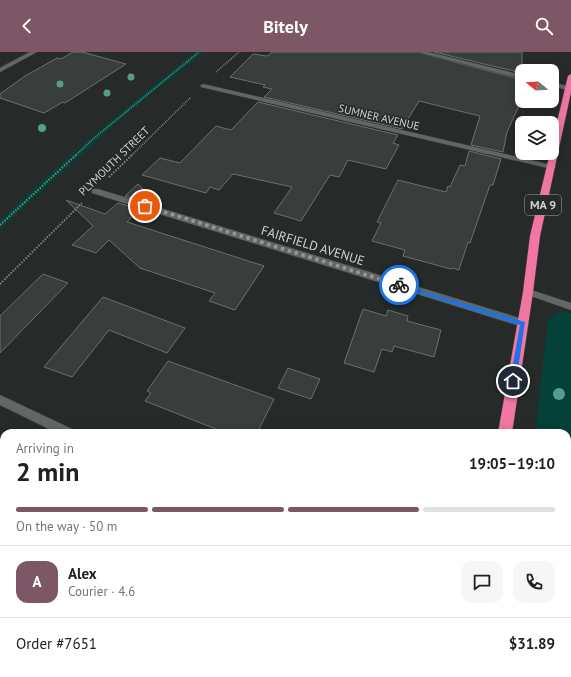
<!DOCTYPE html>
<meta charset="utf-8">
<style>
body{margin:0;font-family:"PT Sans",sans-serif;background:#f6f6f6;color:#202124;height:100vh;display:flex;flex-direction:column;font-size:15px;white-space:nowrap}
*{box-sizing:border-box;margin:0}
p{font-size:13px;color:#757577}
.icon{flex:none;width:22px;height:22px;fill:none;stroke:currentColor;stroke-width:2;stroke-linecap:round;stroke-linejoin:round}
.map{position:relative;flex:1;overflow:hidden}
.sheet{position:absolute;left:0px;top:377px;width:571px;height:248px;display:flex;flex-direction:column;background:#fff;border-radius:12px 12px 0 0;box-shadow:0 2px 10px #0003}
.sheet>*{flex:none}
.needle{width:26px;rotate:288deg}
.fabs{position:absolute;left:515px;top:12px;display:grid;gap:8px}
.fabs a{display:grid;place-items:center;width:44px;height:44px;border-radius:8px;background:#fff;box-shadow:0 2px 10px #0003;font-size:20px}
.pin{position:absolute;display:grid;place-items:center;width:34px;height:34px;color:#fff;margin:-17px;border:2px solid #fff;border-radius:50%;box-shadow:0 1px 4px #0007}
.courier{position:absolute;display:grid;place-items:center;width:40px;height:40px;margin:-20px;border:3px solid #1a73e8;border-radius:50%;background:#fff;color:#222;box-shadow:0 1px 5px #0007}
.head em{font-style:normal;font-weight:700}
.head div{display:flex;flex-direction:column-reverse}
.head{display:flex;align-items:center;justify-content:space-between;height:68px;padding:0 16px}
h1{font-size:26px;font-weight:700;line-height:30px}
.bar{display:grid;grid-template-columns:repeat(4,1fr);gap:6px 4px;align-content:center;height:48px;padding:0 16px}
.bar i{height:5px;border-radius:3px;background:#e0e0e0}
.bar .active{background:#7e5766}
.bar p{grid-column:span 4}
.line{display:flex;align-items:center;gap:10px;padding:0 16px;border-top:1px solid #e0e0e0}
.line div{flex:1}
.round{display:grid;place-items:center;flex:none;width:42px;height:42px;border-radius:12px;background:#f6f6f6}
header{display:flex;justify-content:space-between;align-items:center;height:52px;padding:0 16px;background:#7e5766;color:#fff;font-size:18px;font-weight:700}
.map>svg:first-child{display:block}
.green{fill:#044138}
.building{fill:#393e3d;stroke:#6b706f}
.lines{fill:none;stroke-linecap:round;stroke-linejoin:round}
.minor-casing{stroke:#424544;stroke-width:1}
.major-casing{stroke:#424544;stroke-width:1}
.highway-casing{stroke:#424544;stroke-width:1}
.path-far1{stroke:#818483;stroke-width:1.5;stroke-dasharray:1 1;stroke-linecap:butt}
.path{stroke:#818483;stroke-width:2;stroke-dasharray:1.5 1.5;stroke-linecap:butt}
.minor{fill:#626765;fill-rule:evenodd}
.major{fill:#b8708a;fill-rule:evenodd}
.highway{fill:#f276a3;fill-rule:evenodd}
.tree{fill:#569d90}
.route{fill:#1a73e8}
.done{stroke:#969898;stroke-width:4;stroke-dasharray:0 7.2}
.labels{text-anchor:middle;stroke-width:3;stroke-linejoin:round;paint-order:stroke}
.far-street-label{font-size:11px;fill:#d2d4d4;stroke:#262a29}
.shield{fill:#262a29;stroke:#9ea1a1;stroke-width:1}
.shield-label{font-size:12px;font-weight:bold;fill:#d2d4d4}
.street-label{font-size:13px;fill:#d2d4d4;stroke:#262a29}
</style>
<header><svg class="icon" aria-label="back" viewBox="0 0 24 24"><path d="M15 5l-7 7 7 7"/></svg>Bitely<svg class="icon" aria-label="search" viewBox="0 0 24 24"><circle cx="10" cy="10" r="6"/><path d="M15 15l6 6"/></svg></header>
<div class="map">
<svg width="571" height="625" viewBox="0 0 571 625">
<rect width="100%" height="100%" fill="#262a29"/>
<!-- green -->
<g class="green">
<path d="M195 0H204L124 64 0 177V168C63 109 127 53 195 0Z"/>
<path d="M564 260 571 261V541L567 543V381H535L548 268 556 261Z"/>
</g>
<!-- building -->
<g class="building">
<path d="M73 0H82L126 12 65 51 63 50 44 61 0 46V42L25 24 57 6 61 7Z"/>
<path d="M272 0H417L522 28V47L507 80 503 100 471 93 480 64 419 49 402 77 264 45 272 37 263 35 265 33 230 25 253 2 267 4Z"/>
<path d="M434 0H522V21Z"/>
<path d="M258 50 398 83 393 91 399 93 386 117 348 108 339 125 330 123 301 169 274 161 292 135 233 122 219 138 210 135 206 141 142 123 160 106 180 111 216 74 231 78Z"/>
<path d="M469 99 501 107 493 133H490L470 191 468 190 459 218 452 216 451 217 403 204 405 198 372 189 381 171 377 170 398 128 446 140 448 134 450 135 460 113 465 114Z"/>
<path d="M138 132 151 145 146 150 125 144Z"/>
<path d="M66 148 105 162 118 151 139 157 127 170 264 214 235 258 209 249 215 241 140 216 109 188 96 201 72 193 93 174Z"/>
<path d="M43 222 68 231 0 301V264Z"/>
<path d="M103 245 185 276 167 301 109 278 72 325 44 315Z"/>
<path d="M363 257 386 264 388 258 408 264 407 269 441 278 434 305 394 294 392 300 382 297 374 320 344 311Z"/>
<path d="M168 309 274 347 257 381H226L145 349 151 341 147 339Z"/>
<path d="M288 316 320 327 311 347 278 336Z"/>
</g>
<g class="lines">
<!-- minor casing -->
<g class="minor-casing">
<g id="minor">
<path d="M30 0H37L0 20V16Z"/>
<path d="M418 0H428L522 23V27Z"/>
<path d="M552 30 571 35V39L552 34Z"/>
<path d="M203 32 552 113 556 115 552 117 201 35 200 34Z"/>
<path d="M92 137H98L523 267 528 271 523 275 92 141Z"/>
<path d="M528 237 571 251V258L525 242 524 240 525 238Z"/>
<path d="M0 343 72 377 74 381H57L0 353Z"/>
</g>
</g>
<!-- major casing -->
<g class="major-casing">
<path id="major" d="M571 569V583L567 585V571Z"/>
</g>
<!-- highway casing -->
<g class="highway-casing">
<g id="highway">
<path d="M571 22V40L540 184 533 240 512 381H498L523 240 530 184 550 101H552V91L568 24Z"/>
<rect x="457" y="621" width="18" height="4"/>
</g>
</g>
<!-- path-far1 -->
<g class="path-far1">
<path d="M216 20 239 0"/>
<path d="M75 104 93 87 199 0"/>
<path d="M131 104 191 45"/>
</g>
<!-- path -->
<g class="path">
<path d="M109 125 132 103"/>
<path d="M0 173 76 103"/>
<path d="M0 232 82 151"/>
</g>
<!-- minor -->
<use href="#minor" class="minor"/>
<!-- major -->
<use href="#major" class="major"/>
<!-- highway -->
<use href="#highway" class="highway"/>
</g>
<!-- trees -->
<g class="tree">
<circle cx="131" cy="25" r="3.5"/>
<circle cx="60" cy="32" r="3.5"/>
<circle cx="107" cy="41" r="3.5"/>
<circle cx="42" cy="76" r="4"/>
<circle cx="559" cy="342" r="6"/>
</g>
<!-- route -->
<path class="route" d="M396 231 525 270 516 331 513 332 510 329 520 273 396 234Z"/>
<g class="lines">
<!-- done -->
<path class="done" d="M145 154 399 233"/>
</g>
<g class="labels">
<!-- far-street labels -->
<g class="far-street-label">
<text transform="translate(379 65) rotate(13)" y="4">SUMNER AVENUE</text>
<text transform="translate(114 109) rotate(-44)" y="4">PLYMOUTH STREET</text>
</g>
<!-- shield labels -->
<rect class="shield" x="525" y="143" width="36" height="20" rx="3"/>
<g class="shield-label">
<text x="543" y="157">MA 9</text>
</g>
<!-- street labels -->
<g class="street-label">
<text transform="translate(313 193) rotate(17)" y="5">FAIRFIELD AVENUE</text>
</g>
</g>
</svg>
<div class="fabs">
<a><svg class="needle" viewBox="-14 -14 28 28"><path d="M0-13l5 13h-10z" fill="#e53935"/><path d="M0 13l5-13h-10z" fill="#757577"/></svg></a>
<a><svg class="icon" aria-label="layers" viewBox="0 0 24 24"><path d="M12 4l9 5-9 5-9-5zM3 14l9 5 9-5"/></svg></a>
</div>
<div class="pin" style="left:145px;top:154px;background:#ea580c"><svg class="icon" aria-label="bag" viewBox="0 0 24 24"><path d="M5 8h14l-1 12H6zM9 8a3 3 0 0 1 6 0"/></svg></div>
<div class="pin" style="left:513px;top:329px;background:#1f2937"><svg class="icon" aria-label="home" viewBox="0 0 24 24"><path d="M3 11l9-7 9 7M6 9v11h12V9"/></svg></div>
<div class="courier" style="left:399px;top:233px"><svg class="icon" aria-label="bike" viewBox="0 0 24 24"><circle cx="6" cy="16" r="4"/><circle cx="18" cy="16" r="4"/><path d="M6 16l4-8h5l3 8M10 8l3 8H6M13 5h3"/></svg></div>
<section class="sheet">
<div class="head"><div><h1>2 min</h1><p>Arriving in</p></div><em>19:05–19:10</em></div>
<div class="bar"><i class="active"></i><i class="active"></i><i class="active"></i><i></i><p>On the way · 50 m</p></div>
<div class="line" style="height:72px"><b class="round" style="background:#7e5766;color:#fff">A</b><div><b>Alex</b><p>Courier · 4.6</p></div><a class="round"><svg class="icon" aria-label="chat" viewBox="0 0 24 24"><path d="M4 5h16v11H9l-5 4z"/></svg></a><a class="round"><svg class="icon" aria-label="phone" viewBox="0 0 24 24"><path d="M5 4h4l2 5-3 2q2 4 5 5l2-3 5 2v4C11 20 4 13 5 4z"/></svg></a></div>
<div class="line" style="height:52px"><div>Order #7651</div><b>$31.89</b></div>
</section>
</div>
